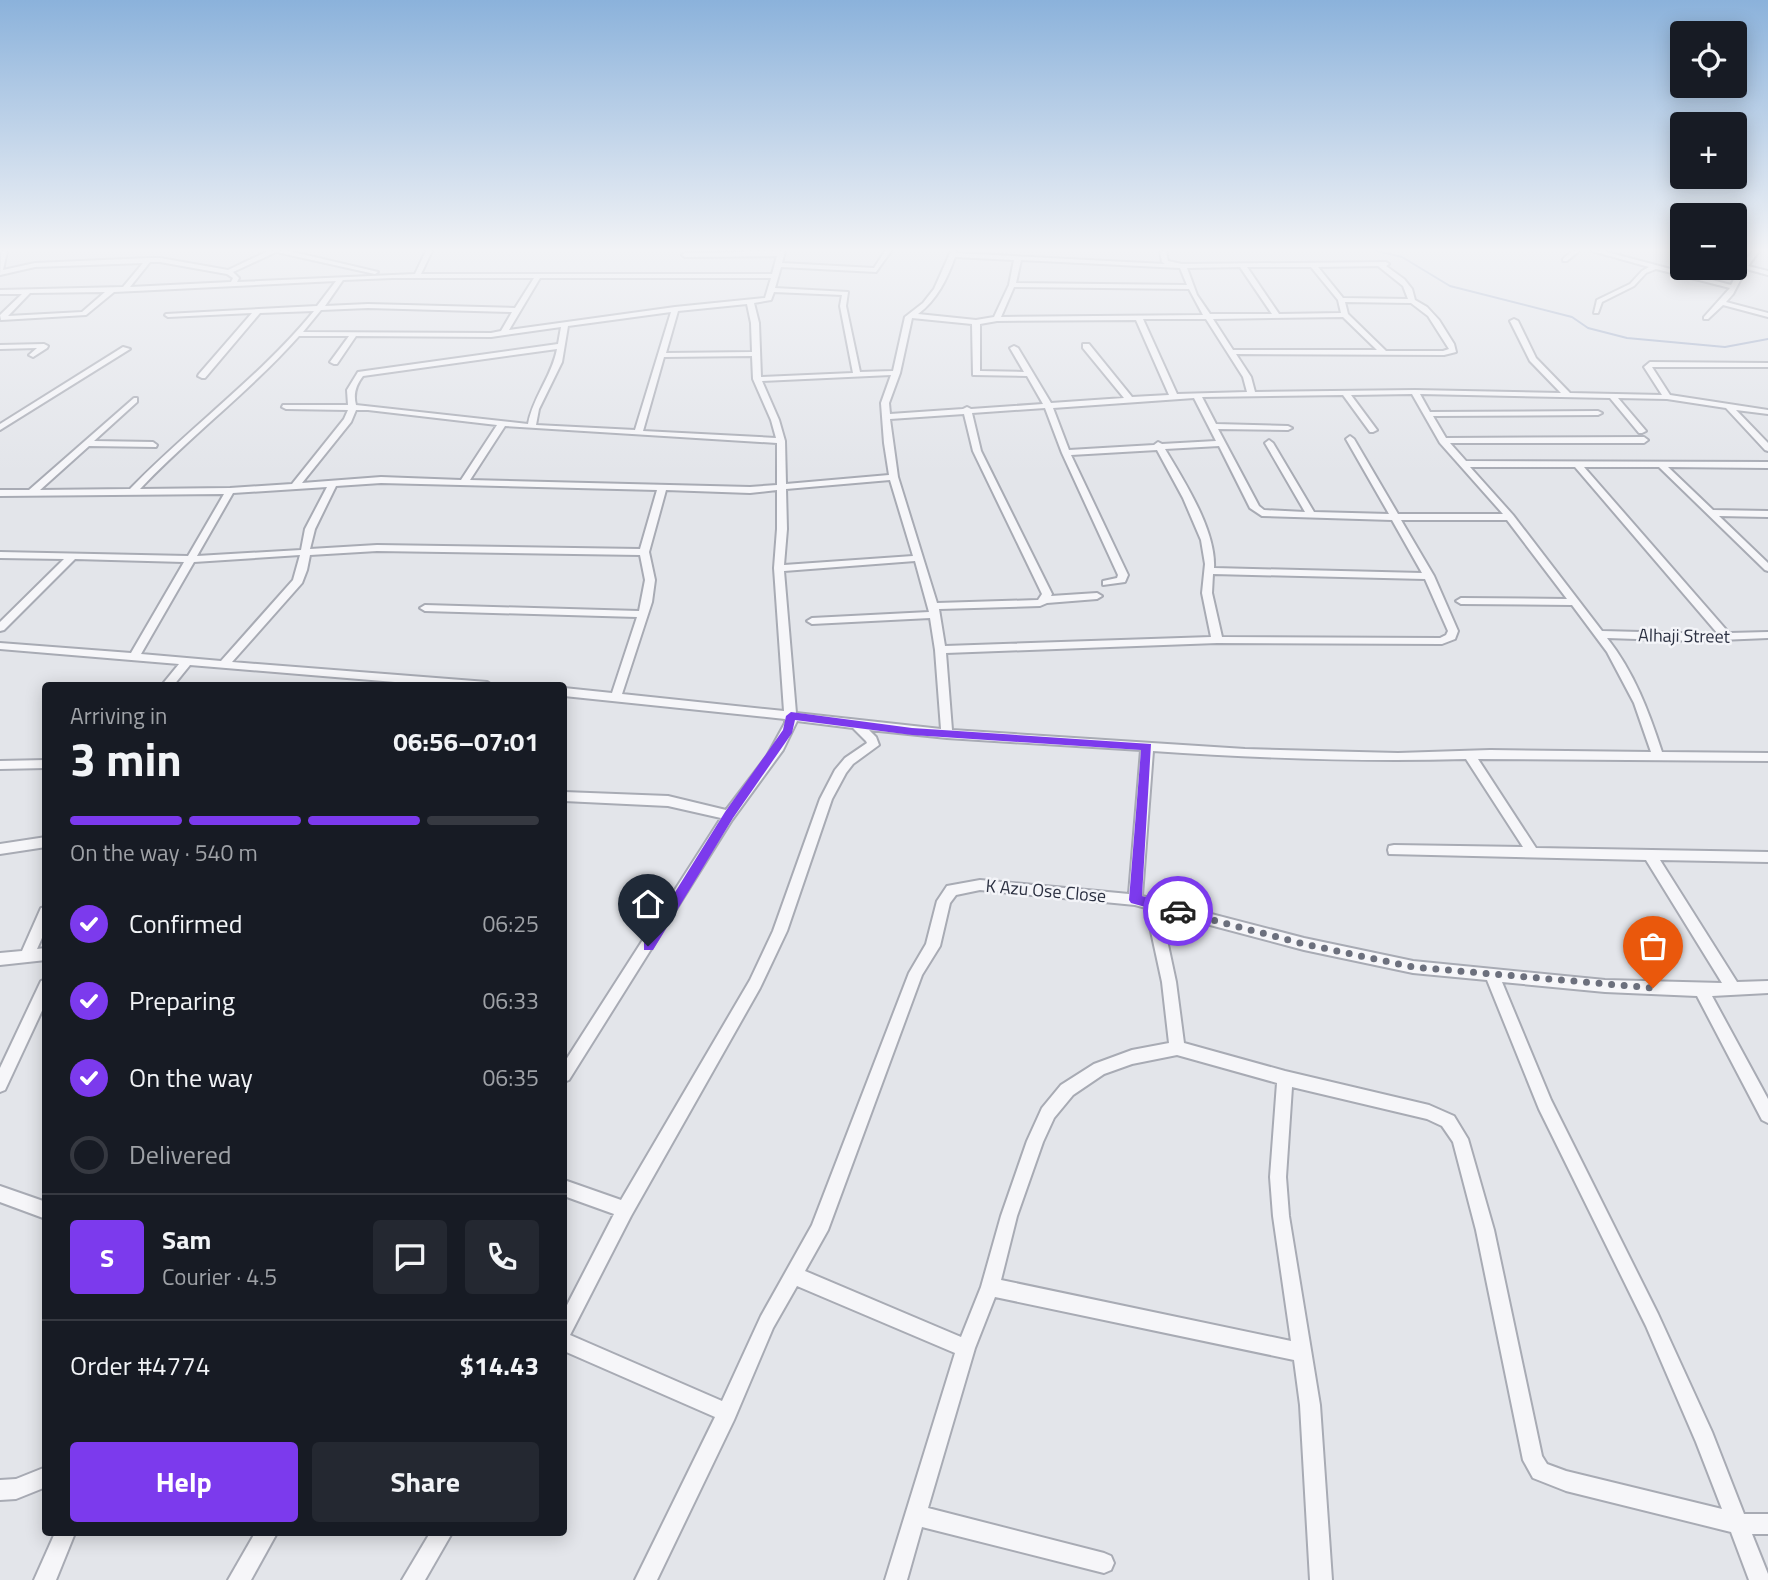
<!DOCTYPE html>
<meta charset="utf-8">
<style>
body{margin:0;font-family:"Titillium Web",sans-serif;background:#242831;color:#f1f3f6;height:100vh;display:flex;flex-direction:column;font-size:26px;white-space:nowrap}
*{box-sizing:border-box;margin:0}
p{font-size:23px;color:#9ea1a6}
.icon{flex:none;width:38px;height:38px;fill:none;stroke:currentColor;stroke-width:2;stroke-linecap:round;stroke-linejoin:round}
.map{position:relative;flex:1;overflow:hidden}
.sheet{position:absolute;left:42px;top:682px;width:525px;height:854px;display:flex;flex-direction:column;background:#171b24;border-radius:7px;box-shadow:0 4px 18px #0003}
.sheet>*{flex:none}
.fabs{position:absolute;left:1670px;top:21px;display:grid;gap:14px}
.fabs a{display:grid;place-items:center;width:77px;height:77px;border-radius:7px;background:#171b24;box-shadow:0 4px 18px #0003;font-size:35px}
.pin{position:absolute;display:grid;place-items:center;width:60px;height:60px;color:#fff;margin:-72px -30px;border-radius:50% 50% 50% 0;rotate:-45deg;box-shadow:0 0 7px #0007}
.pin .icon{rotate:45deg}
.courier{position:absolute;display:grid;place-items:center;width:70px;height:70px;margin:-35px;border:5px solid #7c3aed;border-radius:50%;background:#fff;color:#222;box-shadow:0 2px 9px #0007}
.summary em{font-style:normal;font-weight:700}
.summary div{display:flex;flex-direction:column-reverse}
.summary{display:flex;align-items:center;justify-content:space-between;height:119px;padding:0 28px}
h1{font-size:46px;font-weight:700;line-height:52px}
.bar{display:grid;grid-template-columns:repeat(4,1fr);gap:10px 7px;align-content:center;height:84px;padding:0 28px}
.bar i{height:9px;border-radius:5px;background:#363941}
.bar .active{background:#7c3aed}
.bar p{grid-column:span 4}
.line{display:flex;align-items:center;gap:18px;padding:0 28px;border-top:2px solid #363941}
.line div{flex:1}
.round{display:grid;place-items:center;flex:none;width:74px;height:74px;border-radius:7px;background:#242831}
ol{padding:0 28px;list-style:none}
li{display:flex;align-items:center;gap:21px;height:77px}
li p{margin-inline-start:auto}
li .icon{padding:7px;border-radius:50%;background:#7c3aed;color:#fff;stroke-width:4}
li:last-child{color:#9ea1a6}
li i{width:38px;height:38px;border:4px solid #363941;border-radius:50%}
.action{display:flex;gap:14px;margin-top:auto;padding:14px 28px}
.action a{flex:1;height:80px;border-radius:7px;background:#7c3aed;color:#fff;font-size:28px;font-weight:700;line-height:80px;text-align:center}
.action a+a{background:#242831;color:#f1f3f6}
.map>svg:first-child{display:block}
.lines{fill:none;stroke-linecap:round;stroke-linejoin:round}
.stream{stroke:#a1aec8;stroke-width:2}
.minor-casing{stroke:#a8abb4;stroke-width:4}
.minor{fill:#f6f6f9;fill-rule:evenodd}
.route{fill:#7c3aed}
.done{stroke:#6c707d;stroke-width:7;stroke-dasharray:0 12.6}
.labels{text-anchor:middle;stroke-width:5;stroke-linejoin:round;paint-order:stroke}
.street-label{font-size:18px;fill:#2c3142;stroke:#f3f4f8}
</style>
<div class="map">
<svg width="1768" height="1580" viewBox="0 0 1768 1580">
<rect width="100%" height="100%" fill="#e3e5ea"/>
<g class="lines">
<!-- stream -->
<path class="stream" d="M1377 251 1402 257 1450 286 1572 317 1588 328 1627 338 1725 347 1768 339"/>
<!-- minor casing -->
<g class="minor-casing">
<g id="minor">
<path d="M1 251H7L3 270 35 263 149 258H160L228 270 268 251H289L378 272 375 274 276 252 233 272 239 278 237 282 415 274 426 251H432L421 274H772L777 256 685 257 682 255 685 253 785 251 782 263 874 268 885 251H891L876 272 781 267 775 288 848 292 846 306 860 372 893 371 905 317 923 303 934 289 951 251H957L956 253 1165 264 1162 262 1160 251H1166L1168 261 1182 264 1386 262 1389 264 1386 266 1404 279 1412 289 1415 300 1427 307 1439 320 1454 344 1456 352 1444 355 1236 354 1251 377 1255 392 1415 390 1561 393 1530 361 1510 321 1514 319 1518 321 1536 358 1570 393 1662 395 1644 367 1650 362 1768 363V367H1652L1670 395 1768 410V414L1736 410 1768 443V451L1765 450 1726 408 1667 399 1618 398 1646 431 1642 433H1639L1610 398 1420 394 1430 412 1598 411 1602 413 1598 415 1433 416 1446 438 1644 437 1648 440 1644 443H1450L1466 461 1768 462V468L1668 467 1713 510 1768 511V517L1719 516 1768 563V571L1765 570 1659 467H1584L1729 633 1768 632V638L1696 641 1607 638C1634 672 1649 712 1662 752L1768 753V761L1478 759 1536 848 1768 852V862L1660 860 1737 982 1768 981V993L1712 996 1768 1099V1123L1762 1120 1697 996 1605 992 1502 982 1551 1100 1658 1314 1712 1432 1744 1514H1768V1534H1752L1768 1574V1580H1749L1731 1532 1566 1491 1533 1478 1523 1460 1476 1230 1453 1142 1442 1126 1427 1119 1292 1087 1286 1177 1289 1216 1320 1405 1332 1580H1310L1300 1405 1294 1360 995 1297 975 1348 928 1508 1104 1553 1111 1556 1114 1563 1111 1570 1104 1573 922 1527 907 1580H885L955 1353 797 1286 773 1328 734 1420 657 1580H635L715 1417 564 1351V1311L614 1214 564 1196V1180L621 1200 750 980 773 931 820 799 835 770 845 758 867 743 866 741 853 728 797 721 783 750 732 820 569 1080 564 1082V1063L721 818 668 806 564 801V792L668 796 726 810 767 756 785 723V719L564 696V688L612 693 637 617 425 611 420 608 425 605 639 611 645 580 640 555 377 551 310 555 307 570 302 583 232 662 487 682 493 686H443L190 665 173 686H161L179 664 0 649V643L131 653 184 562 75 559 4 630 0 631V622L64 559 0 558V552L188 556 224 494 0 496V490H29L134 398H137V402L94 441 153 442 157 445 156 447 89 446 40 490 130 489C189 428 261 376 314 311L260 313 205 378H202L198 376 199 374 252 313 168 317 165 315 166 314 317 306 336 281 114 292 86 315 1 320 0 315 22 294H0V290L123 287 143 263 35 267 0 275ZM955 257 1014 260 1009 285 994 317 976 320 918 314C937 300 947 279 955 257ZM1021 260 1180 268 1187 285 1016 283ZM150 262H160L227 274 233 278 231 282 130 287ZM1378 266 1403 286 1408 299 1343 298 1318 267ZM1240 267 1272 314H1210L1197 295 1187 268ZM1247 267H1311L1338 300 1341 313 1279 314ZM392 278H534L515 308 368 304 325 306 343 280ZM540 278H771L765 298 675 307 509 330ZM1014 287 1189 289 1203 315 1001 317ZM105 292 82 312 8 316 30 293ZM774 292 842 295 840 306 853 373 761 377 759 323 754 303 771 300ZM1345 302 1411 303 1428 316 1449 349 1443 351H1386L1348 314ZM747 304 751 323 752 352 666 353 678 311ZM368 308 512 312 501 331 491 333 303 332 321 310ZM671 312 635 430 536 425 539 409 562 362 568 326ZM1343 317 1377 350H1233L1213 319ZM912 318 972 324 973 375 1027 376 1043 404 971 409 967 407 963 409 890 414 889 403 900 373ZM1143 319H1206L1243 377 1247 392 1177 394ZM1136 320 1169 395 1132 397 1089 344H1083V348L1124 398 1051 403 1018 348 1014 346 1010 348 1024 372 980 371V324L997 321ZM561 327 558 344 358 372 347 390 348 405H283L282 407 286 409 348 410 344 419 292 484 230 488 140 489C190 436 250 391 299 336H349L330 362 334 364H337L356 336 491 337ZM557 349C552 376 533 397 528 424L356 405C353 394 356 385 363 376ZM752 356 753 379 771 420 776 438 643 431 664 357ZM891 375 881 403 884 443 889 475 786 484 785 441 779 420 762 381ZM1412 394 1440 443 1503 514H1398L1354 439 1350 436 1346 439 1389 514 1314 512 1273 443 1269 440 1265 443 1305 512 1264 510 1259 506 1218 429 1288 430 1292 428 1288 426 1216 424 1202 397 1343 395 1370 432H1373L1377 430 1351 395ZM1194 398 1216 441 1162 444 1158 442 1154 445 1069 450 1053 408ZM1045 408 1062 453 1118 575 1117 578 1103 581V585L1125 582 1128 575 1071 455 1157 450 1183 498 1201 540 1205 564 1202 593 1211 637 945 646 939 609 1040 606 1047 603 1097 599 1102 596 1097 593 1051 596 1052 594 981 451 972 413ZM356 410H368L497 425 461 480 381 477 302 483 351 422ZM964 414 973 451 1042 594 1038 600 937 603 898 477 890 419ZM505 426 777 443V485L750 487 470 480ZM1219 446 1250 508 1262 516 1392 520 1422 573 1214 568C1216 530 1184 481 1165 449ZM1470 467H1575L1718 634 1602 631 1513 515ZM890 480 913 556 784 565 787 529 786 489ZM381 483 657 490 640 549 377 545 310 549 315 529 336 486ZM327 487 305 529 301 550 197 556 233 493ZM666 490 750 493 777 490V529L774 568 784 711 622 694 652 602 655 580 649 552ZM1401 520H1507L1567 599 1461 598 1456 601 1461 604 1572 605 1607 652 1634 703 1651 752 1490 750 1398 753 1245 749 952 730 946 653 1217 643 1442 644 1455 639 1458 631 1434 576ZM300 555 293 580 221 661 141 654 194 562ZM915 561 929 612 812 618 807 621 812 624 930 618 935 650 941 729 796 713 784 571ZM1213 574 1425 579 1448 631 1446 635 1440 638 1222 637 1212 593ZM869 730 947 738 1141 750 1129 894 980 880 947 886 937 901 926 944 909 973 812 1225 761 1316 722 1401 570 1335 631 1216 760 988 787 931 832 799 846 773 853 764 879 745 876 737ZM1153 751C1257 758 1362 762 1466 759L1523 847 1394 845 1389 846 1388 850 1389 854 1646 860 1722 983 1605 980 1413 961 1304 938 1142 896ZM980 890 1135 905 1146 908 1162 982 1169 1043 1132 1050 1094 1064 1061 1085 1042 1108 1027 1141 1001 1216 981 1287 961 1337 805 1271 828 1230 922 975 940 946 950 903 956 895ZM1161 912 1304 950 1413 973 1487 980 1539 1109 1646 1326 1696 1442 1722 1509 1566 1471 1547 1464 1542 1456 1494 1230 1468 1139 1454 1116 1429 1105 1285 1071 1184 1043 1176 982ZM1177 1055 1277 1083 1270 1177 1273 1216 1291 1341 1001 1280 1017 1216 1043 1142 1054 1118 1073 1095 1104 1074 1132 1064Z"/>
<path d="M1572 251H1579L1567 261H1563V259Z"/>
<path d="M1592 251H1603L1731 285 1740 268 1734 266V262L1742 264 1753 251H1759L1748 266 1768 271V275L1746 269 1733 294 1726 302 1768 313V317L1723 305 1708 319H1704V317L1730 288 1656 269 1646 273 1634 286 1602 302 1598 313H1594L1597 300 1630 284 1642 271 1649 267Z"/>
<path d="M44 344 48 346 47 348 33 357 29 355 37 348 0 349V345Z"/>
<path d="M123 347 130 349 0 430V424Z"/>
<path d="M46 760V768L0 769V761Z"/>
<path d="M46 837V847L0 854V844Z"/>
<path d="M46 907V929L37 949 46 948V960L0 965V953L22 951 41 908Z"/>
<path d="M46 979V1002L5 1090 0 1092V1068L41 981Z"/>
<path d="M0 1186 46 1202V1219L0 1202Z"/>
<path d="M46 1467V1487L16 1499 0 1500V1480L16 1479Z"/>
<path d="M55 1533H75L56 1580H34Z"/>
<path d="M255 1533H277L251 1580H228Z"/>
<path d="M430 1533H452L425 1580H402Z"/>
</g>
</g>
<!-- minor -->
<use href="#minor" class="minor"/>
</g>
<!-- sky -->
<linearGradient id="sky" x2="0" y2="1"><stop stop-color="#8bb2db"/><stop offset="0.53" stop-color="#f2f3f6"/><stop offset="1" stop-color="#f2f3f6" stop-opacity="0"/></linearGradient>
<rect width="1768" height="472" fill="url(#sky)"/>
<!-- route -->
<path class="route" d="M791 712 912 728 1151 744 1142 896 1182 907V914L1178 916 1131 903 1129 900 1141 750 912 735 795 720 792 733 733 818 653 950H644V942L725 812 783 730 786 716Z"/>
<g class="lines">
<!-- done -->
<path class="done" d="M1178 911 1304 944 1413 967 1653 988"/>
</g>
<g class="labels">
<!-- street labels -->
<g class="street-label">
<text transform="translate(1684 636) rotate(1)" y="6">Alhaji Street</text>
<text transform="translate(1046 891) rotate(5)" y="6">K Azu Ose Close</text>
</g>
</g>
</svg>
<div class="fabs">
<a><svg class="icon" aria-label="locate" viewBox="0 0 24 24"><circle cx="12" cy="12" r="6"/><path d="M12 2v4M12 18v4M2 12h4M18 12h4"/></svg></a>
<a>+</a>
<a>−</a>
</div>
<div class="pin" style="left:1653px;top:988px;background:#ea580c"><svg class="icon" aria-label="bag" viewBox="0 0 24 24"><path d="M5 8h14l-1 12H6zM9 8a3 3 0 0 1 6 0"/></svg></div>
<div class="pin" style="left:648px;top:946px;background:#1f2937"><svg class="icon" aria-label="home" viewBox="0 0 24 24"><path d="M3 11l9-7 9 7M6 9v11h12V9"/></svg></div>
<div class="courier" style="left:1178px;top:911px"><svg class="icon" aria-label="car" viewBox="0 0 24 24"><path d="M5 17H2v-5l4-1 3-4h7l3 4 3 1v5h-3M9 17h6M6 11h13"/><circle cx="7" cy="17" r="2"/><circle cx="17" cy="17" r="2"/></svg></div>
<section class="sheet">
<div class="summary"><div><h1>3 min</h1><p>Arriving in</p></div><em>06:56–07:01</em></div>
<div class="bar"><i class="active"></i><i class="active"></i><i class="active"></i><i></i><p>On the way · 540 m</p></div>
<ol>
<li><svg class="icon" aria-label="check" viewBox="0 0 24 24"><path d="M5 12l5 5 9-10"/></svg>Confirmed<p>06:25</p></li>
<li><svg class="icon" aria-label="check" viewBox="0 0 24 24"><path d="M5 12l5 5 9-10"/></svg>Preparing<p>06:33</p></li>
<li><svg class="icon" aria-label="check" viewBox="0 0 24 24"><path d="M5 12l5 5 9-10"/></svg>On the way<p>06:35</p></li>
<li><i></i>Delivered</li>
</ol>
<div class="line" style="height:126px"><b class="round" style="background:#7c3aed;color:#fff">S</b><div><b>Sam</b><p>Courier · 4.5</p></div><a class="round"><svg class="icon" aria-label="chat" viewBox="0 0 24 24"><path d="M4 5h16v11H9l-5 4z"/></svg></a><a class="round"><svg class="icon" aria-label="phone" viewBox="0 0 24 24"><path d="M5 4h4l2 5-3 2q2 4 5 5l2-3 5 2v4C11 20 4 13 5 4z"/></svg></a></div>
<div class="line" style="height:91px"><div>Order #4774</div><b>$14.43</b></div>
<div class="action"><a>Help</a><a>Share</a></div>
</section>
</div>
